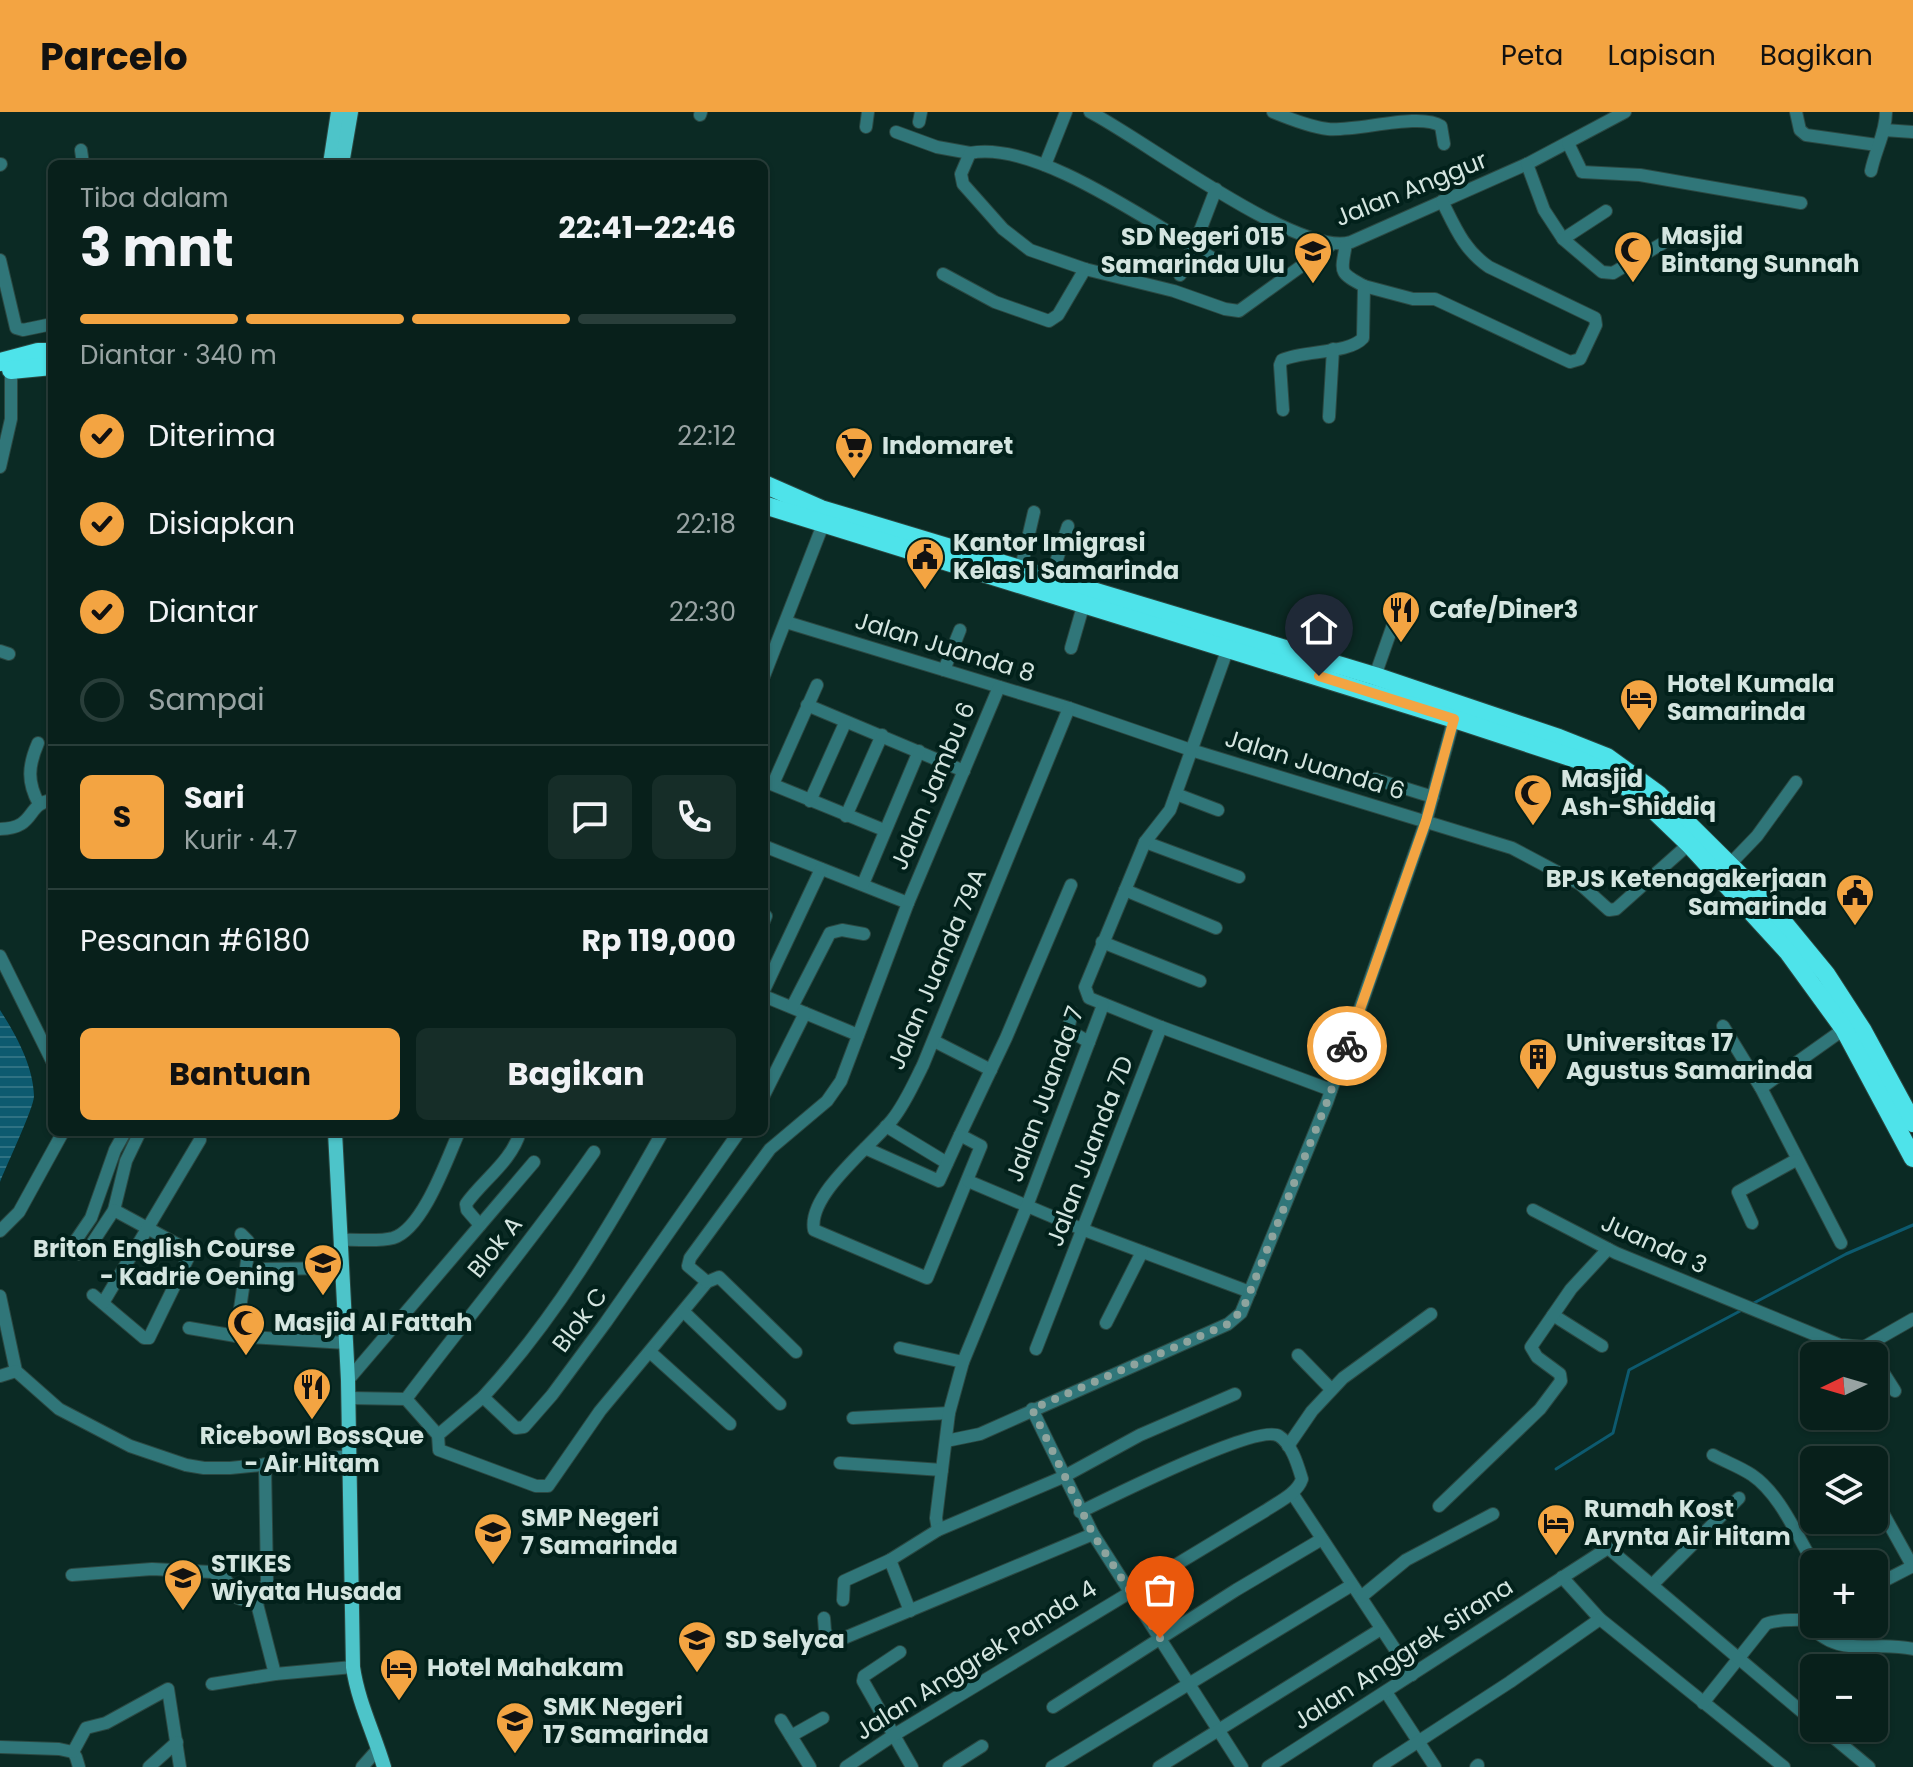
<!DOCTYPE html>
<html lang="id">
<meta charset="utf-8">
<style>
body{margin:0;font-family:Poppins,sans-serif;background:#162d28;color:#f1f3f6;height:100vh;display:flex;flex-direction:column;font-size:30px;white-space:nowrap}
*{box-sizing:border-box;margin:0}
p{font-size:26px;color:#98a3a3}
.icon{flex:none;width:44px;height:44px;fill:none;stroke:currentColor;stroke-width:2;stroke-linecap:round;stroke-linejoin:round}
.map{position:relative;flex:1;overflow:hidden}
.side{position:absolute;left:48px;top:48px;width:720px;height:976px;display:flex;flex-direction:column;background:#08201b;border-radius:12px;box-shadow:0 2px 6px #0004,0 0 0 2px #293e3a}
.side>*{flex:none}
.needle{width:52px;rotate:265deg}
.fabs{position:absolute;left:1800px;top:1230px;display:grid;gap:16px}
.fabs a{display:grid;place-items:center;width:88px;height:88px;border-radius:12px;background:#08201b;box-shadow:0 2px 6px #0004,0 0 0 2px #293e3a;font-size:40px}
.pin{position:absolute;display:grid;place-items:center;width:68px;height:68px;color:#fff;margin:-82px -34px;border-radius:50% 50% 50% 0;rotate:-45deg;box-shadow:0 0 8px #0007}
.pin .icon{rotate:45deg}
.courier{position:absolute;display:grid;place-items:center;width:80px;height:80px;margin:-40px;border:6px solid #f3a442;border-radius:50%;background:#fff;color:#222;box-shadow:0 2px 10px #0007}
.headline em{font-style:normal;font-weight:700}
.headline div{display:flex;flex-direction:column-reverse}
.headline{display:flex;align-items:center;justify-content:space-between;height:136px;padding:0 32px}
h1{font-size:52px;font-weight:700;line-height:60px}
.bar{display:grid;grid-template-columns:repeat(4,1fr);gap:12px 8px;align-content:center;height:96px;padding:0 32px}
.bar i{height:10px;border-radius:6px;background:#293e3a}
.bar .active{background:#f3a442}
.bar p{grid-column:span 4}
.line{display:flex;align-items:center;gap:20px;padding:0 32px;border-top:2px solid #293e3a}
.line div{flex:1}
.round{display:grid;place-items:center;flex:none;width:84px;height:84px;border-radius:12px;background:#162d28}
ol{padding:0 32px;list-style:none}
li{display:flex;align-items:center;gap:24px;height:88px}
li p{margin-inline-start:auto}
li .icon{padding:8px;border-radius:50%;background:#f3a442;color:#111;stroke-width:4}
li:last-child{color:#98a3a3}
li i{width:44px;height:44px;border:4px solid #293e3a;border-radius:50%}
.button{display:flex;gap:16px;margin-top:auto;padding:16px 32px}
.button a{flex:1;height:92px;border-radius:12px;background:#f3a442;color:#111;font-size:32px;font-weight:700;line-height:92px;text-align:center}
.button a+a{background:#162d28;color:#f1f3f6}
header{display:flex;align-items:center;gap:48px;box-sizing:border-box;height:112px;padding:0 40px;background:#f3a442;color:#111}
header strong{font-size:38px}
nav{display:flex;gap:44px;margin-inline-start:auto;font-size:28px}
.map>svg:first-child{display:block}
.water{fill:url(#water-rules)}
.lines{fill:none;stroke-linecap:round;stroke-linejoin:round}
.stream{stroke:#0d5a6f;stroke-width:3}
.minor-casing{stroke:#2b4842;stroke-width:14}
.major-casing{stroke:#2b4842;stroke-width:16}
.highway-casing{stroke:#2b4842;stroke-width:20}
.minor{stroke:#307679;stroke-width:12}
.major{stroke:#4dc4c9;stroke-width:14}
.highway{stroke:#4ee3ea;stroke-width:18}
.done{stroke:#8ea49e;stroke-width:8;stroke-dasharray:0 14.4}
.route{stroke:#f3a442;stroke-width:10}
.labels{text-anchor:middle;stroke-width:8;stroke-linejoin:round;paint-order:stroke}
.street-label{font-size:24px;fill:#d4e5e0;stroke:#02211b}
.poi-label{font-size:24px;font-weight:bold;fill:#d4e5e0;stroke:#02211b;text-anchor:start}
</style>
<header>
<strong>Parcelo</strong>
<nav><a>Peta</a><a>Lapisan</a><a>Bagikan</a></nav>
</header>
<div class="map">
<svg width="1913" height="1655" viewBox="0 0 1913 1655">
<defs>
<pattern id="water-rules" width="6" height="5" patternUnits="userSpaceOnUse" patternTransform="scale(2)"><rect width="6" height="5" fill="#0d5a6f"/><path d="M0 2.5h6" fill="none" stroke="#2f7283"/></pattern>
</defs>
<rect width="100%" height="100%" fill="#0b2a24"/>
<!-- water -->
<path class="water" d="M0 898C16 923 33 953 34 984 34 996 6 1054 0 1070Z"/>
<g class="lines">
<!-- stream -->
<g class="stream">
<path d="M1752 1192 1846 1142 1913 1113"/>
<path d="M1556 1357 1613 1321 1629 1258 1742 1198"/>
</g>
<!-- minor casing -->
<g class="minor-casing">
<g id="minor">
<path d="M1090 0C1143 27 1299 146 1351 130L1527 52 1625 0"/>
<path d="M1273 0C1290 7 1310 15 1328 17 1356 20 1420 0 1441 14L1444 32"/>
<path d="M1796 0 1800 18 1806 23 1877 33"/>
<path d="M700 3 701 0"/>
<path d="M919 10 921 0"/>
<path d="M866 15 868 0"/>
<path d="M1884 18 1913 20"/>
<path d="M896 20 937 35 970 41"/>
<path d="M1568 31 1582 60 1640 63 1801 91"/>
<path d="M81 38 83 52"/>
<path d="M1527 52 1544 98 1563 127 1602 160 1613 161 1663 131"/>
<path d="M0 53 1 52"/>
<path d="M1045 53 1066 0"/>
<path d="M1871 59C1875 39 1886 20 1886 0"/>
<path d="M1563 127 1606 99"/>
<path d="M0 148 16 216 23 218 52 212"/>
<path d="M1085 157 1174 179 1225 197 1239 199 1332 132"/>
<path d="M943 162 995 190 1049 209 1058 203 1085 157 1030 138 1003 117 963 72 961 62 970 41C1040 27 1163 121 1225 153"/>
<path d="M1180 163 1193 137 1216 77"/>
<path d="M1364 174 1413 187H1435L1570 250 1580 247 1596 213 1595 206 1489 155C1464 138 1455 115 1442 89"/>
<path d="M1283 298 1280 253 1282 248C1304 238 1349 242 1363 226L1364 174C1338 160 1341 161 1346 132"/>
<path d="M1329 305 1333 237"/>
<path d="M0 355 11 307V258"/>
<path d="M1021 456 1034 400"/>
<path d="M1051 465 1068 414"/>
<path d="M786 510 1069 596 1191 638 1512 736 1580 772 1609 798 1616 797 1689 732"/>
<path d="M1071 536 1084 491"/>
<path d="M0 539 9 542"/>
<path d="M944 558 960 518"/>
<path d="M764 564 824 410"/>
<path d="M1375 564 1401 490"/>
<path d="M807 593 964 659"/>
<path d="M38 631C28 654 27 670 39 692"/>
<path d="M1375 667 1433 685"/>
<path d="M764 669 884 718"/>
<path d="M773 672 817 573"/>
<path d="M1176 682 1218 698"/>
<path d="M810 689 845 611"/>
<path d="M846 704 882 623"/>
<path d="M0 717C37 716 25 692 52 688"/>
<path d="M1145 730 1239 765"/>
<path d="M764 734 908 791"/>
<path d="M1731 751 1757 724 1796 670"/>
<path d="M863 772 919 639"/>
<path d="M1125 778 1216 816"/>
<path d="M764 809 766 804"/>
<path d="M1102 830 1200 869"/>
<path d="M0 844 52 949"/>
<path d="M764 878 821 757"/>
<path d="M764 884 858 923"/>
<path d="M792 895 830 821 842 818 864 822"/>
<path d="M1072 900 1068 918 1089 930"/>
<path d="M1723 914 1761 976 1841 1131"/>
<path d="M1161 915 1331 978"/>
<path d="M934 929 991 958"/>
<path d="M1761 976 1844 917"/>
<path d="M764 983 805 901"/>
<path d="M886 1014 947 1051"/>
<path d="M125 1020 115 1038 91 1106 74 1131 75 1139 79 1142 87 1139 114 1098 126 1049 140 1020"/>
<path d="M739 1020 606 1210 552 1283 524 1315 516 1316 483 1285 438 1323 439 1338 536 1374H548L600 1299 707 1170 719 1165 796 1240"/>
<path d="M960 1023 1006 926 1071 773"/>
<path d="M865 1036 939 1069 960 1023 981 1034 927 1166 814 1118C807 1083 871 1034 892 1008 905 992 914 971 923 953L1069 596"/>
<path d="M968 1069 1084 1118 1250 1180"/>
<path d="M1533 1098 1616 1141 1840 1233 1864 1235 1913 1207"/>
<path d="M1752 1111 1738 1080 1796 1048"/>
<path d="M480 1113 467 1098 466 1092C483 1068 512 1049 520 1020"/>
<path d="M0 1119 19 1100 63 1020"/>
<path d="M342 1128C357 1127 378 1130 393 1126 423 1117 447 1047 459 1020"/>
<path d="M260 1157 343 1156"/>
<path d="M707 1170 688 1154 690 1146 770 1037 827 989 841 969 908 791 999 575"/>
<path d="M93 1183 144 1226H149L189 1144 186 1137 114 1098"/>
<path d="M0 1184 16 1259 59 1297 130 1334 186 1353 204 1356H230L350 1344"/>
<path d="M103 1191 200 1028"/>
<path d="M684 1200 780 1292"/>
<path d="M1553 1203 1602 1234"/>
<path d="M1106 1211 1142 1140"/>
<path d="M189 1216 236 1224 346 1231"/>
<path d="M236 1224 249 1135 248 1129 241 1122"/>
<path d="M900 1236 963 1250"/>
<path d="M1036 1237 1161 915 1089 886 1085 875 1145 730 1170 698 1228 536"/>
<path d="M650 1240 730 1312"/>
<path d="M1298 1243 1331 1277"/>
<path d="M1874 1246 1895 1279"/>
<path d="M0 1264 16 1259"/>
<path d="M348 1268 534 1050"/>
<path d="M483 1285C555 1207 610 1114 662 1021"/>
<path d="M349 1286 406 1287C468 1205 535 1125 594 1040"/>
<path d="M406 1287 438 1323"/>
<path d="M1032 1297 1093 1422 1242 1655"/>
<path d="M853 1306 949 1301"/>
<path d="M946 1329 980 1322 1228 1212 1241 1201 1327 990 1426 709 1454 607"/>
<path d="M1288 1334 1312 1299 1343 1266 1431 1202"/>
<path d="M1713 1343C1726 1350 1740 1355 1752 1363 1780 1382 1797 1424 1814 1452"/>
<path d="M840 1351 942 1358"/>
<path d="M265 1352 267 1470 257 1492 275 1562"/>
<path d="M1292 1381 1412 1563"/>
<path d="M1874 1385 1913 1455"/>
<path d="M1439 1394 1540 1297 1561 1269 1560 1262 1537 1245 1531 1235 1571 1177 1608 1137"/>
<path d="M938 1418 936 1406 949 1301 963 1250 1027 1094 1103 893"/>
<path d="M890 1448 910 1499"/>
<path d="M72 1463 152 1457 212 1460 226 1468 238 1486 257 1492"/>
<path d="M1562 1465 1600 1507 1784 1655"/>
<path d="M1653 1472 1739 1386"/>
<path d="M1874 1474 1913 1454"/>
<path d="M1361 1485 1406 1448 1493 1402"/>
<path d="M843 1488 844 1469 890 1448 938 1418 1063 1365 1140 1323 1235 1282"/>
<path d="M824 1506 825 1519 829 1526H844L1093 1422"/>
<path d="M1804 1508C1840 1550 1869 1527 1913 1537"/>
<path d="M900 1540 864 1564 863 1569 912 1655"/>
<path d="M212 1572 275 1562 353 1555"/>
<path d="M1386 1580 1435 1655"/>
<path d="M1703 1591 1766 1512C1781 1505 1798 1511 1814 1505"/>
<path d="M1053 1595 1236 1478 1322 1427"/>
<path d="M781 1608 810 1655"/>
<path d="M1822 1616 1869 1655"/>
<path d="M791 1624 823 1606"/>
<path d="M0 1635 59 1637 73 1640 76 1645 79 1655"/>
<path d="M73 1640 86 1616 106 1611 168 1577 180 1655"/>
<path d="M149 1655 177 1630"/>
<path d="M362 1655 378 1637"/>
<path d="M846 1655 894 1623 1265 1399C1278 1390 1297 1382 1302 1367 1298 1354 1292 1332 1279 1324 1258 1311 1109 1386 1080 1400"/>
<path d="M949 1655 982 1634"/>
<path d="M1052 1655 1352 1473"/>
<path d="M1159 1655 1381 1517"/>
<path d="M1268 1655 1608 1436 1814 1610"/>
<path d="M1379 1655 1510 1570 1600 1507"/>
<path d="M1476 1655 1478 1653"/>
</g>
</g>
<!-- major casing -->
<g class="major-casing">
<g id="major">
<path d="M330 52 338 0"/>
<path d="M342 52 351 0"/>
<path d="M335 1020 348 1268 353 1555C358 1590 374 1621 384 1655"/>
</g>
</g>
<!-- highway casing -->
<g class="highway-casing">
<g id="highway">
<path d="M0 250 38 240H52"/>
<path d="M11 258 52 254"/>
<path d="M764 372 821 397 1375 564 1559 626 1607 645 1658 682 1765 788 1826 862 1863 919 1913 1011"/>
<path d="M764 393 1454 607 1579 648 1605 660 1639 684 1689 732 1788 840 1844 917 1913 1046"/>
</g>
</g>
<!-- minor -->
<use href="#minor" class="minor"/>
<!-- major -->
<use href="#major" class="major"/>
<!-- highway -->
<use href="#highway" class="highway"/>
</g>
<g class="lines">
<!-- done -->
<path class="done" d="M1160 1526 1093 1422 1032 1297 1228 1212 1243 1197 1327 990 1347 934"/>
<!-- route -->
<path class="route" d="M1319 564 1454 607 1426 709 1347 934"/>
</g>
<!-- icons -->
<defs>
<g id="mosque-pin" transform="scale(2)"><path d="M0 17L-7.5 6A9.5 9.5 0 1 1 7.5 6Z" fill="#f3a442" stroke="#02211b"/><path d="M3.5-4.9A6 6 0 1 0 3.5 4.9A5 5 0 1 1 3.5-4.9Z" fill="#111"/></g>
<g id="school-pin" transform="scale(2)"><path d="M0 17L-7.5 6A9.5 9.5 0 1 1 7.5 6Z" fill="#f3a442" stroke="#02211b"/><path d="M0-5L7-2L0 1L-7-2ZM-4 1L0 2.5L4 1V4Q0 6-4 4Z" fill="#111"/></g>
<g id="supermarket-pin" transform="scale(2)"><path d="M0 17L-7.5 6A9.5 9.5 0 1 1 7.5 6Z" fill="#f3a442" stroke="#02211b"/><path d="M-6-5.5h2.5l.6 2H6L4.5 2H-2.5L-4.4-4H-6ZM-1.5 3.2a1.3 1.3 0 1 0 .1 0ZM3 3.2a1.3 1.3 0 1 0 .1 0Z" fill="#111"/></g>
<g id="civic-pin" transform="scale(2)"><path d="M0 17L-7.5 6A9.5 9.5 0 1 1 7.5 6Z" fill="#f3a442" stroke="#02211b"/><path d="M-.6-6.5H3V-4.5H.6V-3L4-1V1h2V6H-6V1h2V-1L-.6-3ZM-1.2 2.5V6h2.4V2.5Z" fill="#111"/></g>
<g id="restaurant-pin" transform="scale(2)"><path d="M0 17L-7.5 6A9.5 9.5 0 1 1 7.5 6Z" fill="#f3a442" stroke="#02211b"/><path d="M-5-6h1v4h1v-4h1v4h1v-4h1v5L-1.5 .5V6h-2V.5L-5-1ZM5-6V6H3V1.5H1.5Q1.5-4 5-6Z" fill="#111"/></g>
<g id="hotel-pin" transform="scale(2)"><path d="M0 17L-7.5 6A9.5 9.5 0 1 1 7.5 6Z" fill="#f3a442" stroke="#02211b"/><path d="M-6-4.5h1.5V1H6V5H4.5V3h-9V5H-6ZM-4 0a1.8 1.8 0 1 1 3.6 0ZM.5 0V-2.5h3Q6-2.5 6 0Z" fill="#111"/></g>
<g id="building-pin" transform="scale(2)"><path d="M0 17L-7.5 6A9.5 9.5 0 1 1 7.5 6Z" fill="#f3a442" stroke="#02211b"/><path d="M-4-6H4V6H1V3H-1V6H-4ZM-2.5-4.3h1.7v1.8h-1.7ZM.8-4.3h1.7v1.8H.8ZM-2.5-1h1.7V.8h-1.7ZM.8-1h1.7V.8H.8Z" fill="#111"/></g>
<g id="university-pin" transform="scale(2)"><path d="M0 17L-7.5 6A9.5 9.5 0 1 1 7.5 6Z" fill="#f3a442" stroke="#02211b"/><path d="M0-5L7-2L0 1L-7-2ZM-4 1L0 2.5L4 1V4Q0 6-4 4Z" fill="#111"/></g>
</defs>
<g fill-rule="evenodd">
<use href="#mosque-pin" x="1633" y="138"/>
<use href="#school-pin" x="1313" y="139"/>
<use href="#supermarket-pin" x="854" y="334"/>
<use href="#civic-pin" x="925" y="445"/>
<use href="#restaurant-pin" x="1401" y="498"/>
<use href="#hotel-pin" x="1639" y="586"/>
<use href="#mosque-pin" x="1533" y="681"/>
<use href="#civic-pin" x="1855" y="781"/>
<use href="#building-pin" x="1538" y="945"/>
<use href="#school-pin" x="323" y="1151"/>
<use href="#mosque-pin" x="246" y="1211"/>
<use href="#restaurant-pin" x="312" y="1275"/>
<use href="#hotel-pin" x="1556" y="1411"/>
<use href="#school-pin" x="493" y="1420"/>
<use href="#university-pin" x="183" y="1466"/>
<use href="#school-pin" x="697" y="1528"/>
<use href="#hotel-pin" x="399" y="1556"/>
<use href="#school-pin" x="515" y="1609"/>
</g>
<g class="labels">
<!-- street labels -->
<g class="street-label">
<text transform="translate(1411 77) rotate(-22)" y="8">Jalan Anggur</text>
<text transform="translate(945 535) rotate(17)" y="8">Jalan Juanda 8</text>
<text transform="translate(1315 653) rotate(17)" y="8">Jalan Juanda 6</text>
<text transform="translate(933 674) rotate(-67)" y="8">Jalan Jambu 6</text>
<text transform="translate(937 857) rotate(-67)" y="8">Jalan Juanda 79A</text>
<text transform="translate(1045 982) rotate(-70)" y="8">Jalan Juanda 7</text>
<text transform="translate(1090 1039) rotate(-69)" y="8">Jalan Juanda 7D</text>
<text transform="translate(1654 1132) rotate(24)" y="8">Juanda 3</text>
<text transform="translate(495 1135) rotate(-51)" y="8">Blok A</text>
<text transform="translate(580 1208) rotate(-53)" y="8">Blok C</text>
<text transform="translate(1403 1542) rotate(-33)" y="8">Jalan Anggrek Sirana</text>
<text transform="translate(976 1548) rotate(-32)" y="8">Jalan Anggrek Panda 4</text>
</g>
<!-- poi labels -->
<g class="poi-label">
<text x="1661" y="132">Masjid<tspan x="1661" dy="28">Bintang Sunnah</tspan></text>
<text x="1285" y="133" text-anchor="end">SD Negeri 015<tspan x="1285" dy="28">Samarinda Ulu</tspan></text>
<text x="882" y="342">Indomaret</text>
<text x="953" y="439">Kantor Imigrasi<tspan x="953" dy="28">Kelas 1 Samarinda</tspan></text>
<text x="1429" y="506">Cafe/Diner3</text>
<text x="1667" y="580">Hotel Kumala<tspan x="1667" dy="28">Samarinda</tspan></text>
<text x="1561" y="675">Masjid<tspan x="1561" dy="28">Ash-Shiddiq</tspan></text>
<text x="1827" y="775" text-anchor="end">BPJS Ketenagakerjaan<tspan x="1827" dy="28">Samarinda</tspan></text>
<text x="1566" y="939">Universitas 17<tspan x="1566" dy="28">Agustus Samarinda</tspan></text>
<text x="295" y="1145" text-anchor="end">Briton English Course<tspan x="295" dy="28">- Kadrie Oening</tspan></text>
<text x="274" y="1219">Masjid Al Fattah</text>
<text x="312" y="1332" text-anchor="middle">Ricebowl BossQue<tspan x="312" dy="28">- Air Hitam</tspan></text>
<text x="1584" y="1405">Rumah Kost<tspan x="1584" dy="28">Arynta Air Hitam</tspan></text>
<text x="521" y="1414">SMP Negeri<tspan x="521" dy="28">7 Samarinda</tspan></text>
<text x="211" y="1460">STIKES<tspan x="211" dy="28">Wiyata Husada</tspan></text>
<text x="725" y="1536">SD Selyca</text>
<text x="427" y="1564">Hotel Mahakam</text>
<text x="543" y="1603">SMK Negeri<tspan x="543" dy="28">17 Samarinda</tspan></text>
</g>
</g>
</svg>
<div class="fabs">
<a><svg class="needle" viewBox="-14 -14 28 28"><path d="M0-13l5 13h-10z" fill="#e53935"/><path d="M0 13l5-13h-10z" fill="#98a3a3"/></svg></a>
<a><svg class="icon" aria-label="layers" viewBox="0 0 24 24"><path d="M12 4l9 5-9 5-9-5zM3 14l9 5 9-5"/></svg></a>
<a>+</a>
<a>−</a>
</div>
<div class="pin" style="left:1160px;top:1526px;background:#ea580c"><svg class="icon" aria-label="bag" viewBox="0 0 24 24"><path d="M5 8h14l-1 12H6zM9 8a3 3 0 0 1 6 0"/></svg></div>
<div class="pin" style="left:1319px;top:564px;background:#1f2937"><svg class="icon" aria-label="home" viewBox="0 0 24 24"><path d="M3 11l9-7 9 7M6 9v11h12V9"/></svg></div>
<div class="courier" style="left:1347px;top:934px"><svg class="icon" aria-label="bike" viewBox="0 0 24 24"><circle cx="6" cy="16" r="4"/><circle cx="18" cy="16" r="4"/><path d="M6 16l4-8h5l3 8M10 8l3 8H6M13 5h3"/></svg></div>
<section class="side">
<div class="headline"><div><h1>3 mnt</h1><p>Tiba dalam</p></div><em>22:41–22:46</em></div>
<div class="bar"><i class="active"></i><i class="active"></i><i class="active"></i><i></i><p>Diantar · 340 m</p></div>
<ol>
<li><svg class="icon" aria-label="check" viewBox="0 0 24 24"><path d="M5 12l5 5 9-10"/></svg>Diterima<p>22:12</p></li>
<li><svg class="icon" aria-label="check" viewBox="0 0 24 24"><path d="M5 12l5 5 9-10"/></svg>Disiapkan<p>22:18</p></li>
<li><svg class="icon" aria-label="check" viewBox="0 0 24 24"><path d="M5 12l5 5 9-10"/></svg>Diantar<p>22:30</p></li>
<li><i></i>Sampai</li>
</ol>
<div class="line" style="height:144px"><b class="round" style="background:#f3a442;color:#111">S</b><div><b>Sari</b><p>Kurir · 4.7</p></div><a class="round"><svg class="icon" aria-label="chat" viewBox="0 0 24 24"><path d="M4 5h16v11H9l-5 4z"/></svg></a><a class="round"><svg class="icon" aria-label="phone" viewBox="0 0 24 24"><path d="M5 4h4l2 5-3 2q2 4 5 5l2-3 5 2v4C11 20 4 13 5 4z"/></svg></a></div>
<div class="line" style="height:104px"><div>Pesanan #6180</div><b>Rp 119,000</b></div>
<div class="button"><a>Bantuan</a><a>Bagikan</a></div>
</section>
</div>
